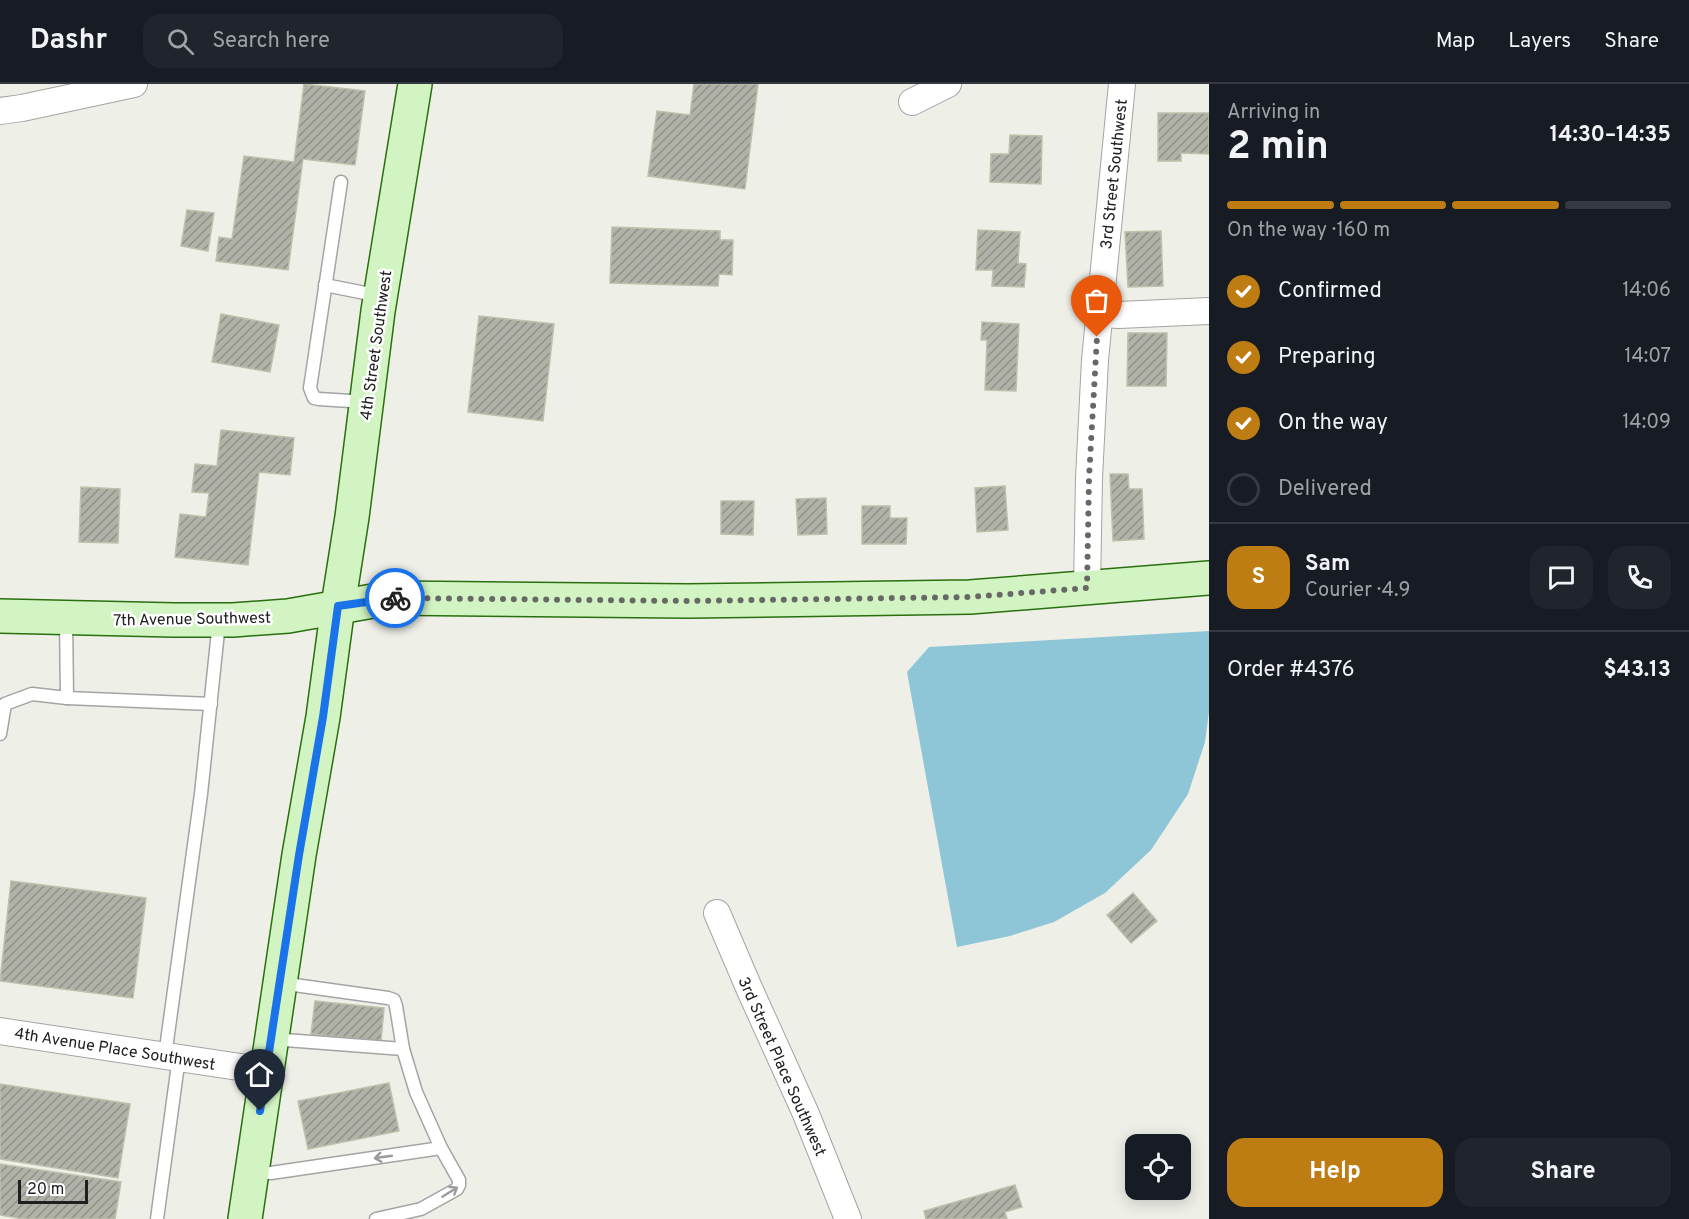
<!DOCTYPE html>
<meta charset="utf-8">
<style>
body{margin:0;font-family:Overpass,sans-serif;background:#20242c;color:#f1f3f6;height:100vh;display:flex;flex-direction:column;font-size:22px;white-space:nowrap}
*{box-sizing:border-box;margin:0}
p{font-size:20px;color:#9ea1a6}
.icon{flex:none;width:33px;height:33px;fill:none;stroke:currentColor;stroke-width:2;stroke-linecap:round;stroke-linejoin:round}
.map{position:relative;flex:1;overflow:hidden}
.sheet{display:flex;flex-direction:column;background:#171b24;width:480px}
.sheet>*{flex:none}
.fabs{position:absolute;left:1125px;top:1050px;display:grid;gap:12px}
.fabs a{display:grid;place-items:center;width:66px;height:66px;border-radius:12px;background:#171b24;box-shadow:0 3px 15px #0003;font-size:30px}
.scale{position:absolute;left:18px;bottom:15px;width:70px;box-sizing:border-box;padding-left:6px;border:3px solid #202020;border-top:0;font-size:16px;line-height:21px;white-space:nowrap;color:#202020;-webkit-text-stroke:4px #fff;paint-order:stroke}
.pin{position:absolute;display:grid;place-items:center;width:51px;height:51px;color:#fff;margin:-62px -26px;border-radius:50% 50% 50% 0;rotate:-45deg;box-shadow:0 0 6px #0007}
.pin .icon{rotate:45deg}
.courier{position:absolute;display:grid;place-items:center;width:60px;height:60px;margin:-30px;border:4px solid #1a73e8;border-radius:50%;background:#fff;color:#222;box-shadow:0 2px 8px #0007}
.overview em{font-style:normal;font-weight:700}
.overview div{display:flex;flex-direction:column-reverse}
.overview{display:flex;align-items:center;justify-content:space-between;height:102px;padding:0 18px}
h1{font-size:39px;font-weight:700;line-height:45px}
.bar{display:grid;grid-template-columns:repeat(4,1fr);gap:9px 6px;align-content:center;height:72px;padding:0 18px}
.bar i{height:8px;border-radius:4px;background:#363941}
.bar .current{background:#be7d13}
.bar p{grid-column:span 4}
.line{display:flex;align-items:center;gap:15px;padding:0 18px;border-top:2px solid #363941}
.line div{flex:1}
.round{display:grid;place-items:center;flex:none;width:63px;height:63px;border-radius:18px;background:#20242c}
ol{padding:0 18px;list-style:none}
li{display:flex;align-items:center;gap:18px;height:66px}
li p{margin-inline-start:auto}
li .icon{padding:6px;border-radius:50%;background:#be7d13;color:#fff;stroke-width:4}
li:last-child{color:#9ea1a6}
li i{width:33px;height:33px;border:3px solid #363941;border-radius:50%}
.cta{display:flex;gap:12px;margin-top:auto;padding:12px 18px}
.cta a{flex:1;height:69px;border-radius:18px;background:#be7d13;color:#fff;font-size:24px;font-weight:700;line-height:69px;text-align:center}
.cta a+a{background:#20242c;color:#f1f3f6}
header{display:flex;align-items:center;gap:36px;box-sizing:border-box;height:84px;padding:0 30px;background:#171b24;border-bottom:2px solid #363941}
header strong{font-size:28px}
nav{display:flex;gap:33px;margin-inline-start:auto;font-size:21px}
.search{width:420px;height:54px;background:#20242c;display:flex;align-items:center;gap:15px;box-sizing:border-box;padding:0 21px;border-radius:18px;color:#9ea1a6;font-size:22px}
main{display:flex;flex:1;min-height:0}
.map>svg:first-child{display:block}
.pitch{fill:#8ec6d7}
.building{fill:url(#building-hatch);stroke:#bfc0ab;stroke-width:1.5}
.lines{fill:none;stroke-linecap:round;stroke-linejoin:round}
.lane-casing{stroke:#a4a4a4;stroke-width:15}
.street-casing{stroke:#a4a4a4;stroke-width:28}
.secondary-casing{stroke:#2a6f0f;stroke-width:36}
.lane{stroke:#fff;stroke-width:12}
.street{stroke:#fff;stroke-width:26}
.secondary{stroke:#d2f4c2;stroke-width:33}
.oneway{stroke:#9b9b9b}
.done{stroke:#686966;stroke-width:6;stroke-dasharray:0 10.8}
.route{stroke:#1a73e8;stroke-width:8}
.labels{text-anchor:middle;stroke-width:5;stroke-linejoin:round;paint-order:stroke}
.street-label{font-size:16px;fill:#202020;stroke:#fff}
</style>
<header>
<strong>Dashr</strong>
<div class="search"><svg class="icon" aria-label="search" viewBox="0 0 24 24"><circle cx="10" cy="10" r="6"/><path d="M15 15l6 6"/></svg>Search here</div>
<nav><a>Map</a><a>Layers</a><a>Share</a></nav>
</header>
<main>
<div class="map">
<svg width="1209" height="1135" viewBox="0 0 1209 1135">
<defs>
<pattern id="building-hatch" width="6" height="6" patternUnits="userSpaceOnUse" patternTransform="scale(1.5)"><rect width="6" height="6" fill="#b1b2a7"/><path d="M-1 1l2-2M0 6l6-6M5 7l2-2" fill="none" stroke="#909088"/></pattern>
</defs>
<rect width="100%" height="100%" fill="#eef0e8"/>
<!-- pitch -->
<path class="pitch" d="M1209 547V628L1205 658 1188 710 1151 766 1105 809 1054 838 1010 852 957 863 907 588 929 563Z"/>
<!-- building -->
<g class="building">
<path d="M304 0 365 7 355 81 303 75 288 186 216 177 219 153 232 155 244 72 294 78Z"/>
<path d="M694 0H758L745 105 648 92 657 27 690 31Z"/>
<path d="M1158 29H1209V70L1181 69V77H1158Z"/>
<path d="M1010 51 1042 52 1041 100 990 98 991 70H1009Z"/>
<path d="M187 126 214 129 208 167 181 162Z"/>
<path d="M612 143 720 147V156H733L732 191 719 190 718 202 610 199Z"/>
<path d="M978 146 1020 148 1018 179 1026 180 1024 203 992 202 993 186H976Z"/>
<path d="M1161 147 1163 202 1128 203 1125 148Z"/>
<path d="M221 230 279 241 270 288 212 278Z"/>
<path d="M479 232 554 240 543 337 468 328Z"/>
<path d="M982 238 1019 240 1016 307 985 306 987 256H981Z"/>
<path d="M1128 249H1167L1166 302H1127Z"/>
<path d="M221 346 294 354 290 391 259 388 248 481 175 473 180 430 206 433 209 409 192 408 195 380 217 382Z"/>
<path d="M1110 390H1128L1129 405H1142L1144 455 1113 457Z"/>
<path d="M1005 402 1008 446 977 448 975 404Z"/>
<path d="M81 403 120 405 118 459 79 458Z"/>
<path d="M826 414 827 450 798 451 796 415Z"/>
<path d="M721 417H754L753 451 721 450Z"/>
<path d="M862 422H890V434H907L906 460H862Z"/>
<path d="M11 797 146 814 133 914 0 897Z"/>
<path d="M1133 809 1157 837 1131 859 1107 831Z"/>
<path d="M315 917 384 924 381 957 311 950Z"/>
<path d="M389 999 399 1047 308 1065 298 1017Z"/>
<path d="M0 1000 130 1020 118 1094 0 1075Z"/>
<path d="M0 1080 121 1098 115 1135H23L0 1131Z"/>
<path d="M1015 1101 1022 1123 1005 1128 1007 1135H926L924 1127Z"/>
</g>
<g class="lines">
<!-- lane casing -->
<g class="lane-casing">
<g id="lane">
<path d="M341 98 310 304 314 314 319 315 366 318"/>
<path d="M325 201 380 212"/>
<path d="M66 535 67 614 211 620"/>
<path d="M0 650 5 620 32 610 67 614"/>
<path d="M280 899 388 914 394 916 396 922 403 965"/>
<path d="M272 955 403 965 416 1008 441 1064 459 1096V1101L457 1105 421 1125 376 1135"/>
<path d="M165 972 201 710 219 538"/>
<path d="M255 1088 271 1089 441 1064"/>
<path d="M157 1135 179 973"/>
</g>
</g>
<!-- street casing -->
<g class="street-casing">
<g id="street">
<path d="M912 18 948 0"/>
<path d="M0 27 22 24 134 0"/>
<path d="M1099 230 1119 231 1209 227"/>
<path d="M1087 504 1089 394 1095 276 1122 0"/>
<path d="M717 829 749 904 806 1030 848 1135"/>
<path d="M0 947 266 987"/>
</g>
</g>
<!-- secondary casing -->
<g class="secondary-casing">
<g id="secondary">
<path d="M0 532 174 536H233L288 532 390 514 688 517 970 513 1209 494"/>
<path d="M245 1135 299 771 323 633 338 522 352 433 378 227 415 0"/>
</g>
</g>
<!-- lane -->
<use href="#lane" class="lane"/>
<!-- street -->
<use href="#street" class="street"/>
<!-- secondary -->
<use href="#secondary" class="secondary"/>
</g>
<!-- one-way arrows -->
<defs><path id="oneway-shaft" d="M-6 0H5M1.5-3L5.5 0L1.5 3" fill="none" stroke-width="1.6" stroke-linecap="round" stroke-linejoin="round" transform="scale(1.5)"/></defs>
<g class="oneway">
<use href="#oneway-shaft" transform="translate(383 1073) rotate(172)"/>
<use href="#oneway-shaft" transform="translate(450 1108) rotate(-32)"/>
</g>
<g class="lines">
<!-- done -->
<path class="done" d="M395 514 688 517 970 513 1087 504 1089 394 1097 253"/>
<!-- route -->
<path class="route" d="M260 1027 299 771 323 633 338 522 395 514"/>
</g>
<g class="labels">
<!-- street labels -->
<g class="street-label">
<text transform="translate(1113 90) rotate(-84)" y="6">3rd Street Southwest</text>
<text transform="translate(375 261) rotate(-82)" y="6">4th Street Southwest</text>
<text transform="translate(192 534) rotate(-1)" y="6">7th Avenue Southwest</text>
<text transform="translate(115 964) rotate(9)" y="6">4th Avenue Place Southwest</text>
<text transform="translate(783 982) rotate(66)" y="6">3rd Street Place Southwest</text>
</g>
</g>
</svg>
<div class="fabs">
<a><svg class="icon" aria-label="locate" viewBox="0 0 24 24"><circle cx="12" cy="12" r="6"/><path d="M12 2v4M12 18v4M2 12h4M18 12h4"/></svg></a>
</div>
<div class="scale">20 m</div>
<div class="pin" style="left:1097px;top:253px;background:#ea580c"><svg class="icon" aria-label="bag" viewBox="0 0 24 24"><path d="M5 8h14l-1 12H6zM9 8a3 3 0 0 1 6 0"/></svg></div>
<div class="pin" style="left:260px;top:1027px;background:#1f2937"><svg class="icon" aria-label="home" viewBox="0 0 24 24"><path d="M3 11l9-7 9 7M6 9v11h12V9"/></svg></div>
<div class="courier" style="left:395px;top:514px"><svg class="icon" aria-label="bike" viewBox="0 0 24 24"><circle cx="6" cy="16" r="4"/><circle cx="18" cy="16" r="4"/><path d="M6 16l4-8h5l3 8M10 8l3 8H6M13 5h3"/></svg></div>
</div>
<section class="sheet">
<div class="overview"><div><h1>2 min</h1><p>Arriving in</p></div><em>14:30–14:35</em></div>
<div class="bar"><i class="current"></i><i class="current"></i><i class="current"></i><i></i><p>On the way · 160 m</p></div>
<ol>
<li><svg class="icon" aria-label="check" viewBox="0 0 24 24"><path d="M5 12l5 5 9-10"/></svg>Confirmed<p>14:06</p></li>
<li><svg class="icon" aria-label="check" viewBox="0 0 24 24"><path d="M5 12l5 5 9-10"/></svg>Preparing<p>14:07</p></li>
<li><svg class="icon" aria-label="check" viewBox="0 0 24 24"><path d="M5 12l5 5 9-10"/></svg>On the way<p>14:09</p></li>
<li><i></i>Delivered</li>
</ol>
<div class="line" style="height:108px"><b class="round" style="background:#be7d13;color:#fff">S</b><div><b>Sam</b><p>Courier · 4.9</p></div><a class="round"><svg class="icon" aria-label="chat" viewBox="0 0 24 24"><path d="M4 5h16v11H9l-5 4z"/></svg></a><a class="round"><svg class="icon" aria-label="phone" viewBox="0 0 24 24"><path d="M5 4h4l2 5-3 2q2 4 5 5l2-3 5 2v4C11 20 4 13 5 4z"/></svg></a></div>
<div class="line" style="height:78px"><div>Order #4376</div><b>$43.13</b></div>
<div class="cta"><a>Help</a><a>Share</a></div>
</section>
</main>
